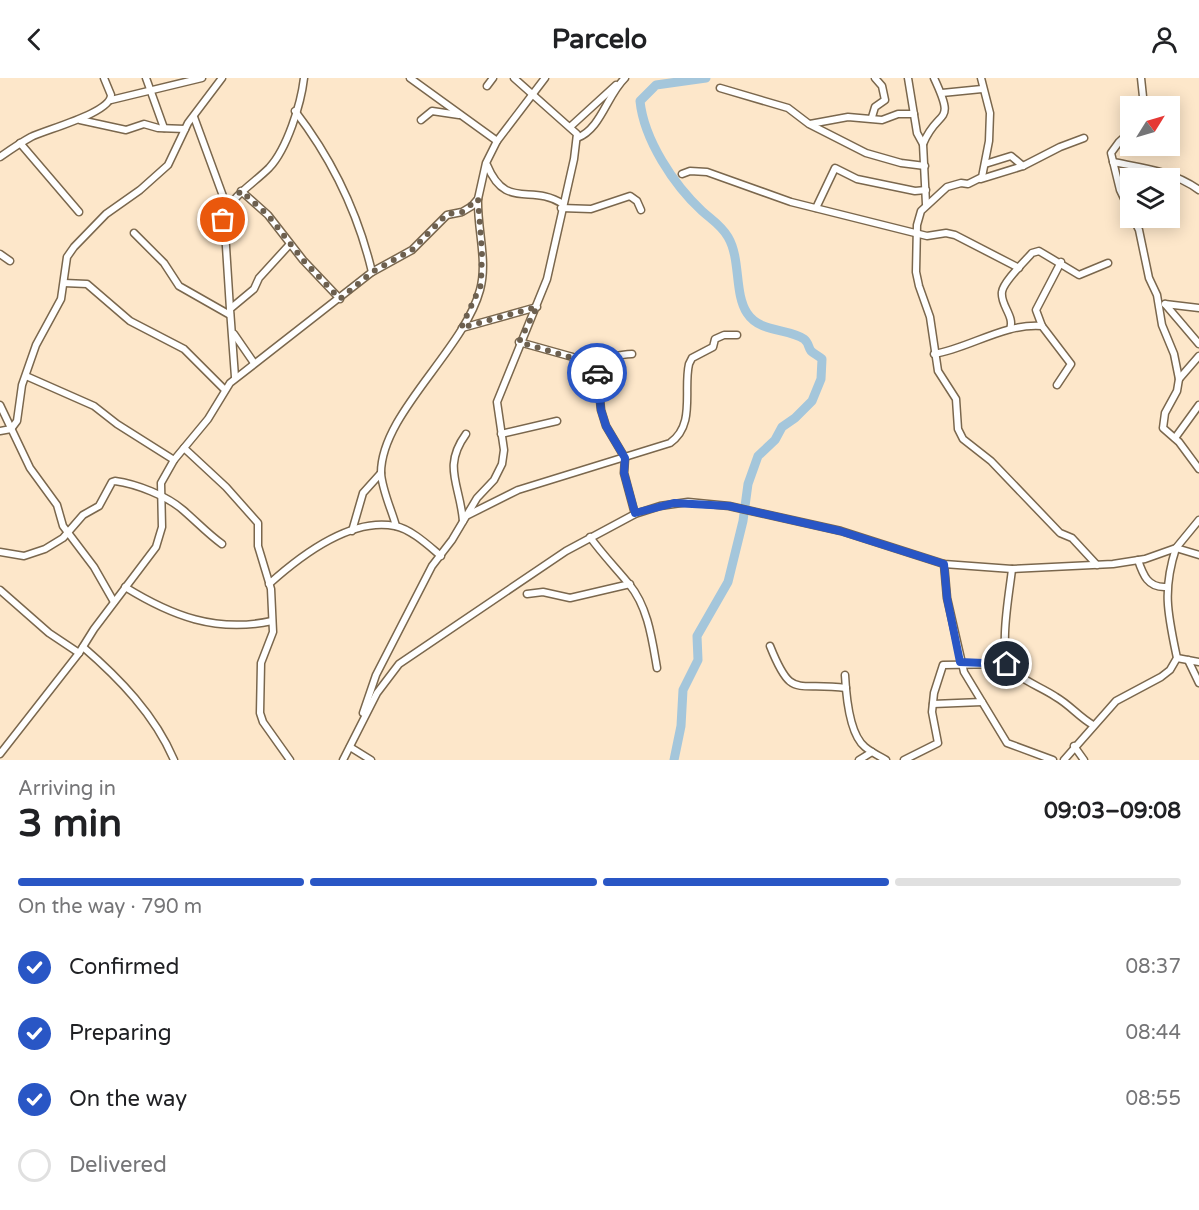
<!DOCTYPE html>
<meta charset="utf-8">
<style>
body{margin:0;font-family:"Varela Round",sans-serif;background:#f6f6f6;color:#202124;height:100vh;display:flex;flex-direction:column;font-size:22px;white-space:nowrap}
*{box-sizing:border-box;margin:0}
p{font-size:20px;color:#757577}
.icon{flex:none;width:33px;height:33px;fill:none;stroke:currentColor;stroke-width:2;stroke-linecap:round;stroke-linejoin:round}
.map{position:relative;height:682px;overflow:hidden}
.sheet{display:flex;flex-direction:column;background:#fff;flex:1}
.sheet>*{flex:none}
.needle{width:39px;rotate:53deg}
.tools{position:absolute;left:1120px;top:18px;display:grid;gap:12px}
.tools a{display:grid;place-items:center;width:60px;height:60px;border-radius:0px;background:#fff;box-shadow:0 3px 15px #0003;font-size:30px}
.pin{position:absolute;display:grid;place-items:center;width:51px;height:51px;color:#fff;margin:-26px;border:3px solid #fff;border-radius:50%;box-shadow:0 2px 6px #0007}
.courier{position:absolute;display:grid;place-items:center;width:60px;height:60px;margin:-30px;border:4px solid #2956c5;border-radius:50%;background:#fff;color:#222;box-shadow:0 2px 8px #0007}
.summary em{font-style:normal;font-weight:700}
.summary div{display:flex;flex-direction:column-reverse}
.summary{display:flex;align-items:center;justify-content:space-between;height:102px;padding:0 18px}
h1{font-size:39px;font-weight:700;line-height:45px}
.bar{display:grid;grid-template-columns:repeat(4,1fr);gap:9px 6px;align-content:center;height:72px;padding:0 18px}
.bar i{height:8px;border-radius:4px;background:#e0e0e0}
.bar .selected{background:#2956c5}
.bar p{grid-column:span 4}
ol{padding:0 18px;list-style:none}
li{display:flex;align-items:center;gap:18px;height:66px}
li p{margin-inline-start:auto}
li .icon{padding:6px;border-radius:50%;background:#2956c5;color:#fff;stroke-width:4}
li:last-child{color:#757577}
li i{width:33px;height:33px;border:3px solid #e0e0e0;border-radius:50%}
header{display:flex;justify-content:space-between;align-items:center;height:78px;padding:0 18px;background:#fff;font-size:27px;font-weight:700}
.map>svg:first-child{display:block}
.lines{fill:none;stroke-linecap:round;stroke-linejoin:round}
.river{stroke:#a4c6db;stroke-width:9}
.minor-casing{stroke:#7a674d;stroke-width:9}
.minor{stroke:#fff;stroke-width:6}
.done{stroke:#6d604f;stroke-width:6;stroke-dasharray:0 10.8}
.route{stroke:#2956c5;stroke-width:8}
</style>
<header><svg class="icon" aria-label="back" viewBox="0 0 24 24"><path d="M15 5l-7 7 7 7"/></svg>Parcelo<svg class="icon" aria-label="person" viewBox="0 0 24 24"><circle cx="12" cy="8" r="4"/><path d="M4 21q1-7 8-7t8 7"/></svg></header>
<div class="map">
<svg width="1199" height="682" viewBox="0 0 1199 682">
<rect width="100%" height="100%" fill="#fde7ca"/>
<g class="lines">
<!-- river -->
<path class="river" d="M674 682 681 648 683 612 698 582 697 558 728 504 743 443 748 406 758 378 775 362 782 349 795 340 812 323 821 301 822 281C819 278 814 276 811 273 808 269 809 265 804 261 787 250 760 255 747 235 734 215 741 181 728 159 721 147 712 142 702 133 674 107 644 62 640 23L656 7 706 0"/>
<!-- minor casing -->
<g class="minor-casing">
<g id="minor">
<path d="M146 0 164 50"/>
<path d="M410 0 497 63"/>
<path d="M908 0 917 55 923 66 926 126"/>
<path d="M981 0 990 35 989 63 982 99 968 106 961 105 947 109 921 133 917 147 916 194 919 208 930 239 938 293 956 321 958 351 963 361 991 383 1060 455 1072 460 1097 487"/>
<path d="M1141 0 1144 28"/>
<path d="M487 8 493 0"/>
<path d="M720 10 788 30 809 46 866 75 901 85 925 88"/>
<path d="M942 15 982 11"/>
<path d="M111 22 202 0"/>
<path d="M295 33C332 81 358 135 372 194"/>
<path d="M194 39 227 129"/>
<path d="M872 39 875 29 885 22 882 8 875 0"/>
<path d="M80 42 126 52 144 46 158 50 185 51"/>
<path d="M421 42 432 33 459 37"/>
<path d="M810 46 848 39 882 42 898 36H914"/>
<path d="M570 49 616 7"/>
<path d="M1131 53 1119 64 1111 75 1120 112 1131 135"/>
<path d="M577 60C601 51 607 17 625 0"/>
<path d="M20 65 79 134"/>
<path d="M923 66C938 29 957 49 934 0"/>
<path d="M0 79C10 72 20 65 31 59 47 51 111 35 111 17L104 0"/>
<path d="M1113 84C1143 90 1173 93 1199 112"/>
<path d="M985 86 1011 78 1023 88"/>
<path d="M487 87C506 133 531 105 563 126"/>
<path d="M682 96 690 93 707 94 791 124 927 158 946 155 955 157 1019 190"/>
<path d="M981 101 1023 88 1060 69 1084 60"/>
<path d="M241 113 268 137 303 182 340 221"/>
<path d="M561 130 591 131 630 118 637 123 641 132"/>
<path d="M816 130 835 90 857 101 915 113 926 112"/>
<path d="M1133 140 1139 152 1149 200 1157 217 1162 247 1174 276 1179 301 1177 313 1165 335 1163 350 1179 364 1199 391"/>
<path d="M134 155 164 185 179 208 230 237"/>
<path d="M0 176 10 183"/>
<path d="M64 205 87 206 130 243 184 271 225 312"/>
<path d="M1165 226 1199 266"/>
<path d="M1165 226 1199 230"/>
<path d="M230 231 224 137C234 116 253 106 269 90 287 71 301 26 304 0"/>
<path d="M1042 248 1036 232 1061 184"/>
<path d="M462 250 537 229"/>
<path d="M1010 251C1015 238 1000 227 1002 214 1003 204 1025 183 1032 175L1039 173 1079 197 1108 185"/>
<path d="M234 256 254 285"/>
<path d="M519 264 587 283C602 283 616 276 632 276"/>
<path d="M934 276C970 270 1004 245 1042 248L1071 286 1057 307"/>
<path d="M596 283 601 332 606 348 625 380 624 395 635 436"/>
<path d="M26 298 94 328 117 346 174 382"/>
<path d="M235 299 230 231 254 211 259 200 290 166"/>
<path d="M1179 301 1199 278"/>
<path d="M0 327 30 390 57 427 63 448 94 489 114 524"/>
<path d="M0 353 11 351 17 343 22 307 36 267 61 221 67 179 74 169 106 136 140 112 168 87 188 45 222 0"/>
<path d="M501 356 557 343"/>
<path d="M1175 360 1199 327"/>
<path d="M184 370 226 409 258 445V468L271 511 273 554 261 585 260 635 263 644 290 682"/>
<path d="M468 437 518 412 670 365C696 347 683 312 689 286L692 280 713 269 715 261 724 257H737"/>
<path d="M463 443C460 406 442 389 466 356"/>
<path d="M396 448C392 433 382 412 381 395 381 336 464 272 480 212 488 183 477 151 478 121"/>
<path d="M352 453 363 415 381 395"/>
<path d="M590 459C602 476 616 490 629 506 648 529 652 561 657 590"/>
<path d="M0 474 24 478 45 471 63 460 83 437 99 428 112 404 115 403C137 406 167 418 183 432 197 444 208 456 222 466"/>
<path d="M1138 482C1143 497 1148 510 1166 509"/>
<path d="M944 486 947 520 964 594 1007 665 1053 682"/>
<path d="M1012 491C1010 512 997 577 1012 592 1023 603 1043 610 1056 619 1070 627 1079 639 1093 647"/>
<path d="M269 506C300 478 350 439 395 448 411 451 429 468 441 478"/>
<path d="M125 509C172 538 216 555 272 543"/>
<path d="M0 512 49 555 79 575"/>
<path d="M527 516 543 514 570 520 630 506"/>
<path d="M770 568C792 623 795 603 846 610"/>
<path d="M83 569C119 600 155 637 174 682"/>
<path d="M1177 580 1199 584"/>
<path d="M1188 582 1199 605"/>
<path d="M845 597C846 616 849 656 865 669 871 674 879 678 886 682"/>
<path d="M933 626 982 624"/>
<path d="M363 635 376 597 432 488 452 462 477 420 494 402 502 386 504 372 497 324 547 201 574 81 577 56 514 0"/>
<path d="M1074 668 1084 682"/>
<path d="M350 669 371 682"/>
<path d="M0 676 79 575 94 551 156 469 162 449 161 405 174 382 208 341 230 305 372 194 412 172 447 137 462 134 472 128 478 121 486 85 497 63 545 0"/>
<path d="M343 682 377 615 399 586 566 473 635 436 660 428 688 424 729 428 841 453 944 486 1012 491 1113 486 1145 481 1176 470 1199 442"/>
<path d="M859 682 872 674"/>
<path d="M904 682 938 665 932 634 934 615 943 587 1007 586"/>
<path d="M1064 682 1116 623 1161 599 1170 592 1177 580C1168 537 1162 513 1176 470L1199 477"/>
</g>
</g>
<!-- minor -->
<use href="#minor" class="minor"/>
</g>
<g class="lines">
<!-- done -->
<path class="done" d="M223 142 227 129 241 113 268 137 303 182 340 221 372 194 412 172 447 136 462 134 478 121 482 174 481 207 461 250 537 229 519 264 576 281 596 283 597 295"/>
<!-- route -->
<path class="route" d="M597 295 601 332 606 348 625 380 624 395 635 435 674 425 729 428 840 453 944 486 947 520 960 584 1007 586"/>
</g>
</svg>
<div class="tools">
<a><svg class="needle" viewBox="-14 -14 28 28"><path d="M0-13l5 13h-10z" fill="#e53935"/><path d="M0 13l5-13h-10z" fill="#757577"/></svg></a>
<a><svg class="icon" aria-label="layers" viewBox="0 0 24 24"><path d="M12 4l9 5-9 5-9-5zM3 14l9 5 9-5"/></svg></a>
</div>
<div class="pin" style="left:223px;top:142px;background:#ea580c"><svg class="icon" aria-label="bag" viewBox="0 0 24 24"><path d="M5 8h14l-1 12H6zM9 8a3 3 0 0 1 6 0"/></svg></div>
<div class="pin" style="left:1007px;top:586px;background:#1f2937"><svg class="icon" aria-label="home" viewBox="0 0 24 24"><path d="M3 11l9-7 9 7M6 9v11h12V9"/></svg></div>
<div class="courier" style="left:597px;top:295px"><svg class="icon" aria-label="car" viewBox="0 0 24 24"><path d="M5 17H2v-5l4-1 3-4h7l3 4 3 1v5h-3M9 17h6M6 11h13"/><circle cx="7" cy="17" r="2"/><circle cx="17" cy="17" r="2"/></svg></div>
</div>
<section class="sheet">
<div class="summary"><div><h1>3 min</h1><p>Arriving in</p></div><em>09:03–09:08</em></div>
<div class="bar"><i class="selected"></i><i class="selected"></i><i class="selected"></i><i></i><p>On the way · 790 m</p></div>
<ol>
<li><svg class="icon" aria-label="check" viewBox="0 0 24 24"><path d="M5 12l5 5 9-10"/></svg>Confirmed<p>08:37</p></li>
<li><svg class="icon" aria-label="check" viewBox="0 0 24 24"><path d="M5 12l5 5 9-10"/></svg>Preparing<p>08:44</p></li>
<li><svg class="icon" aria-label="check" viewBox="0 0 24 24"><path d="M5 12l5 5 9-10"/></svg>On the way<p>08:55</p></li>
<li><i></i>Delivered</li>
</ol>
</section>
